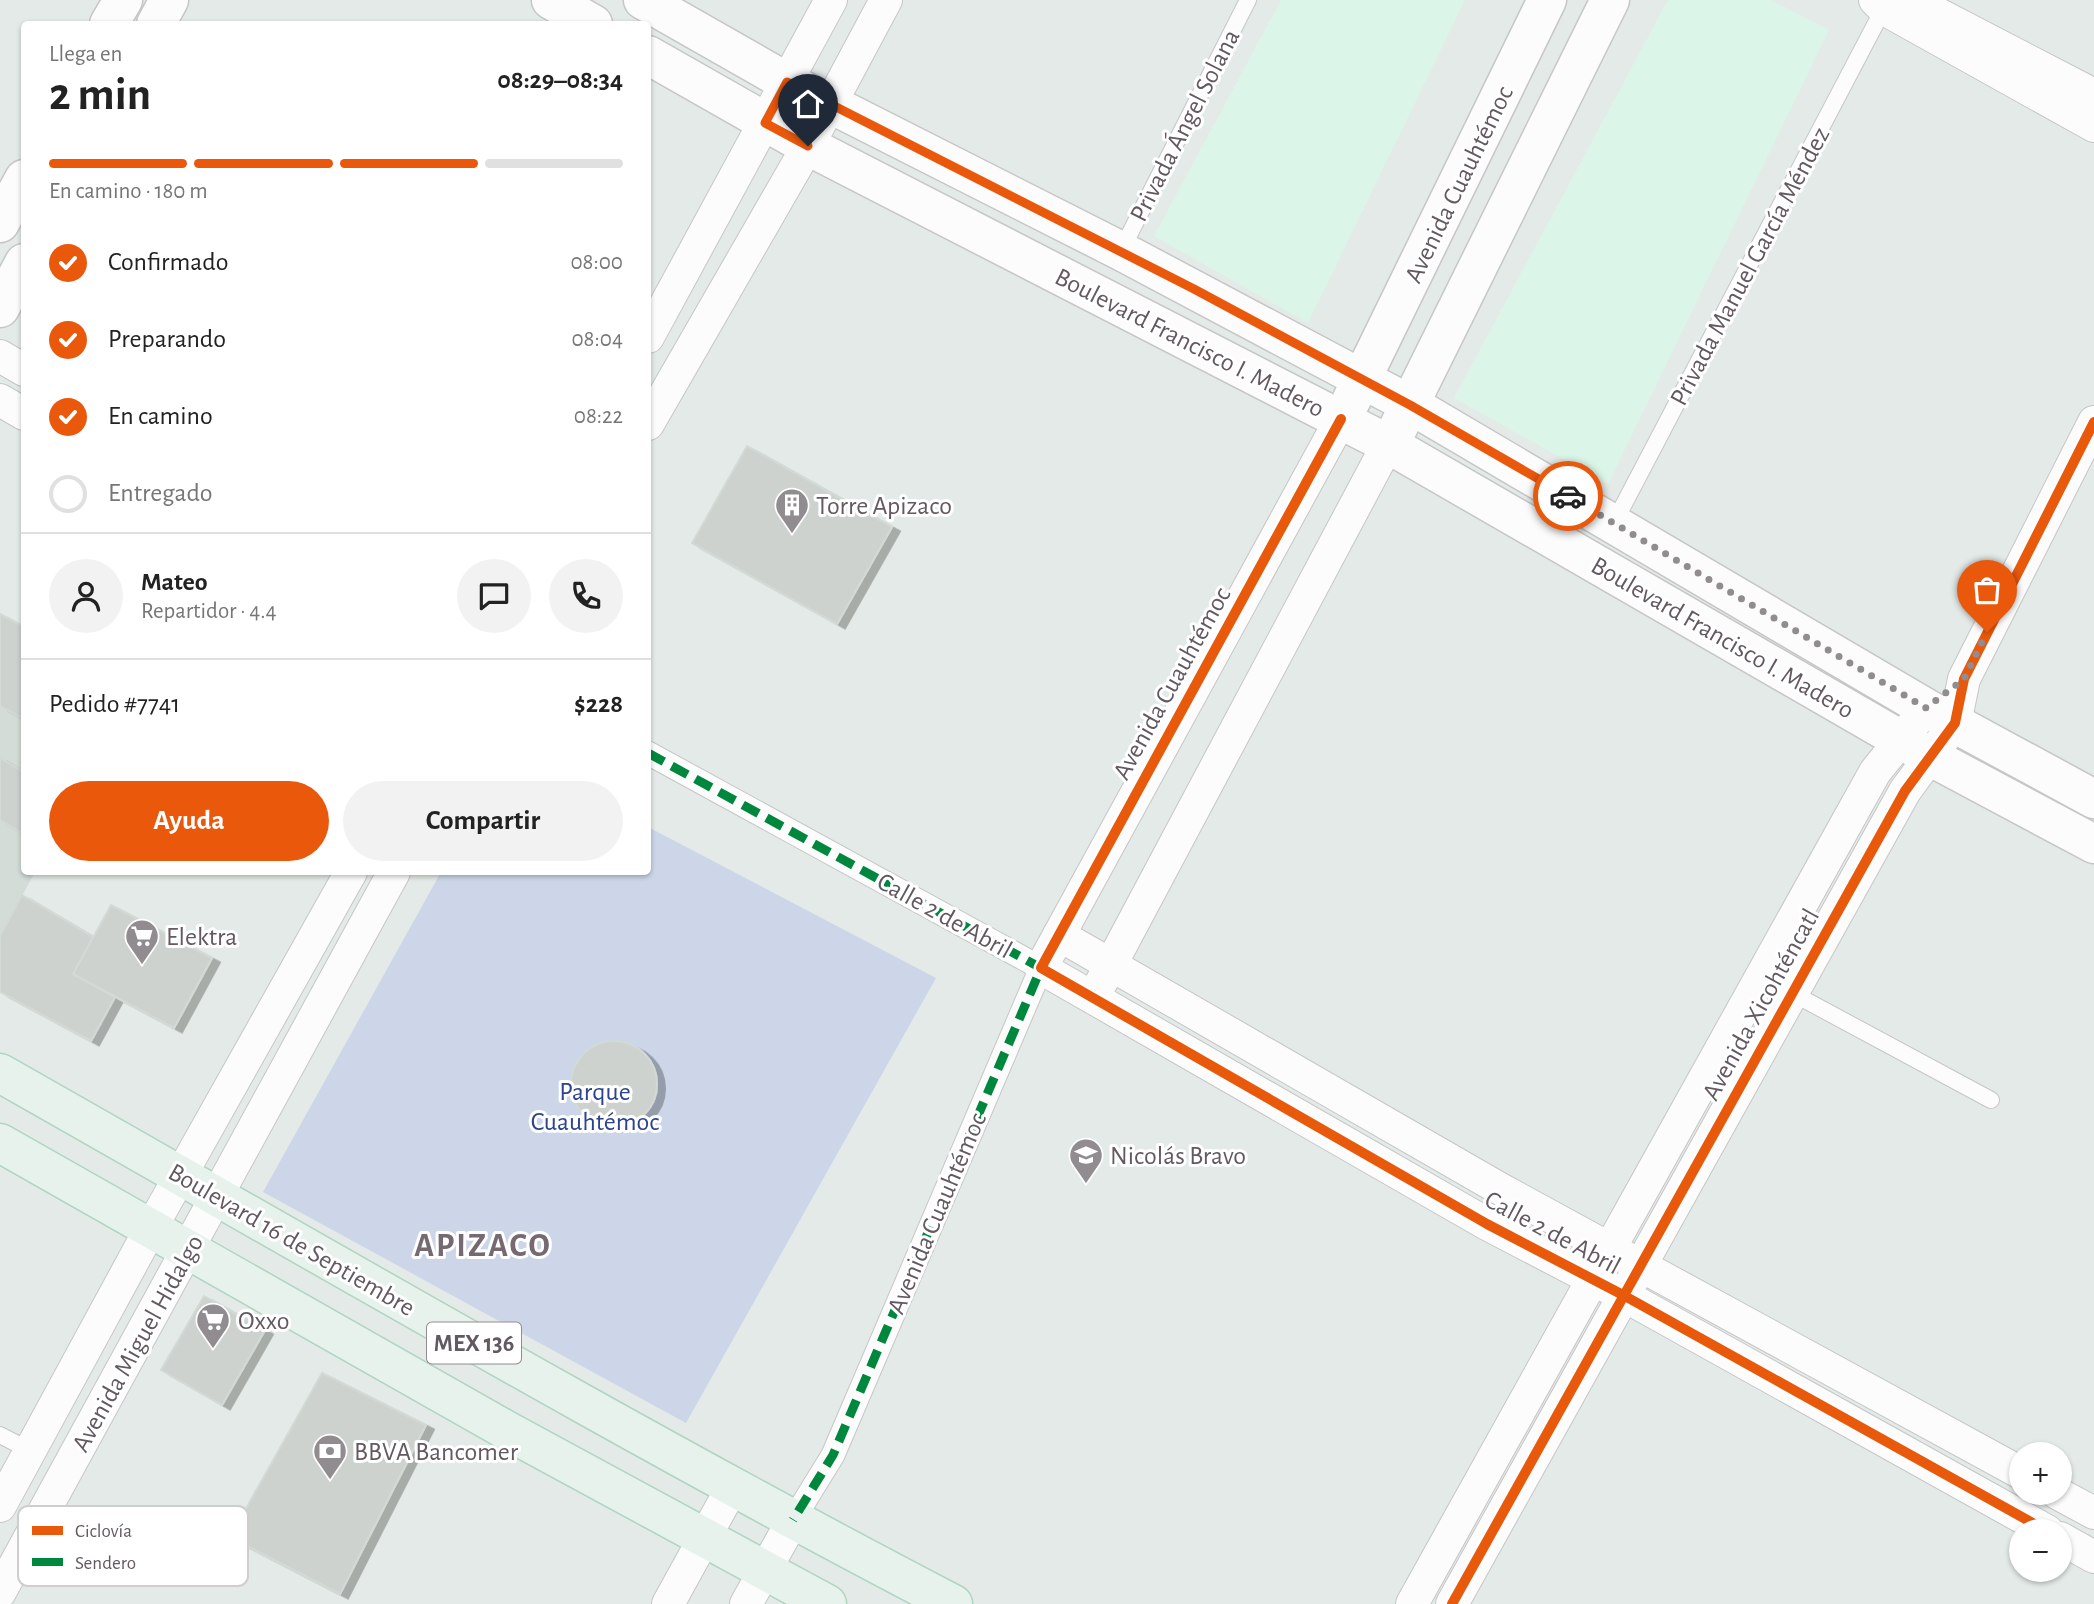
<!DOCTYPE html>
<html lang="es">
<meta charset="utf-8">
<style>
body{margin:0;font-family:"Alegreya Sans",sans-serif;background:#f2f2f2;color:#222;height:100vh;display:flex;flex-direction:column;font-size:26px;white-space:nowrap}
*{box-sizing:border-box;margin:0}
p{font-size:23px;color:#767676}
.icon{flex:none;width:38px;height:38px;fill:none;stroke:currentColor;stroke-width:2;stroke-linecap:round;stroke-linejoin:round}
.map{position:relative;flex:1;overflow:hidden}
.details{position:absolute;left:21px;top:21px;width:630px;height:854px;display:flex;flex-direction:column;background:#fff;border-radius:7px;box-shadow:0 2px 5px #0004}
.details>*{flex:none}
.tools{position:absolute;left:2009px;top:1442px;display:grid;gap:14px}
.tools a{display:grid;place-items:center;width:63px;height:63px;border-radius:50%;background:#fff;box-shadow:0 2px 5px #0004;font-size:35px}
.pin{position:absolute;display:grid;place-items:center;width:60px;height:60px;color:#fff;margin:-72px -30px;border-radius:50% 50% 50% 0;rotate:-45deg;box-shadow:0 0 7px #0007}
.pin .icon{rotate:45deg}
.courier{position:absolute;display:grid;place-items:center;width:70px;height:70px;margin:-35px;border:5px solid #ea580c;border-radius:50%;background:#fff;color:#222;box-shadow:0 2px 9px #0007}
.summary em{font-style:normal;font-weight:600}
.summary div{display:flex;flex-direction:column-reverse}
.summary{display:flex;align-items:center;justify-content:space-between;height:119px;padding:0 28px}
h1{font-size:46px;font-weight:600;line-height:52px}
.bar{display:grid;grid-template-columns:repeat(4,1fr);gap:10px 7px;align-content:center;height:84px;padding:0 28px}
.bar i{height:9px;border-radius:5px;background:#e0e0e0}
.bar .on{background:#ea580c}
.bar p{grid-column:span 4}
.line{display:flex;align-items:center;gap:18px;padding:0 28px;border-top:2px solid #e0e0e0}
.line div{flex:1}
.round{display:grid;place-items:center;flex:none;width:74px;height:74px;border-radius:37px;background:#f2f2f2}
ol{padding:0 28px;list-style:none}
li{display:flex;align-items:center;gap:21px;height:77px}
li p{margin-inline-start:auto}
li .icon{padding:7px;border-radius:50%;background:#ea580c;color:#fff;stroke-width:4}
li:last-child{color:#767676}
li i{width:38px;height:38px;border:4px solid #e0e0e0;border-radius:50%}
.button{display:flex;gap:14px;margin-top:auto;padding:14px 28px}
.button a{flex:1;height:80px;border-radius:42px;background:#ea580c;color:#fff;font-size:28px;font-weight:600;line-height:80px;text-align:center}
.button a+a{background:#f2f2f2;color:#222}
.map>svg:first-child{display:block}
.commercial{fill:#dbf6e8}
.education{fill:#d3dcd7}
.green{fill:#ccd6e8}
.building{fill:#ced2cf;stroke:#d3dad6;stroke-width:2;filter:url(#shadow)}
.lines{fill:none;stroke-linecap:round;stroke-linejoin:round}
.service-casing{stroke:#c6c6c7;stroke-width:18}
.pedestrian-casing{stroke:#c6c6c7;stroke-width:25}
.minor-casing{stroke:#c6c6c7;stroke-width:34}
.secondary-casing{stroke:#c6c6c7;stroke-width:41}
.primary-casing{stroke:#afd5c0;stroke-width:41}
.service{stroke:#fbfcfb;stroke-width:16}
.pedestrian{stroke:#fbfcfb;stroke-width:23}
.minor{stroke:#fbfcfb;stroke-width:32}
.secondary{stroke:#fbfcfb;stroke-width:38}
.primary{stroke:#e7f2ed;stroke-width:38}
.quiet{stroke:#00873e;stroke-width:9;stroke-dasharray:18 9;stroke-linecap:butt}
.cycleway-casing{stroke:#fff;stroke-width:15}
.cycleway{stroke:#e8590c;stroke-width:10}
.done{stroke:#908c8f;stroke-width:7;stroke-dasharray:0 12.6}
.route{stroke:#ea580c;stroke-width:9}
.labels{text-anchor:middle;stroke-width:6;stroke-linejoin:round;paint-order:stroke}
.shield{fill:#fff;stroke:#928b90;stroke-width:2}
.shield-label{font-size:24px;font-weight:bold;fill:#635960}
.street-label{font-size:26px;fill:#635960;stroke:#fff}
.poi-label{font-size:26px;fill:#635960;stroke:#fff;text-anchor:start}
.park-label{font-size:26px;fill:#2d438e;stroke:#fff}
.district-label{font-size:33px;font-weight:bold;letter-spacing:2px;fill:#756a72;stroke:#fff}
.key{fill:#fff;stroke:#d0cdcf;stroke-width:2}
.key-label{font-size:19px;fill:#635960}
</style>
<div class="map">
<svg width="2094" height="1604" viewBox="0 0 2094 1604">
<defs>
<filter id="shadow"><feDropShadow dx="8" dy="4.5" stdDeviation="0" flood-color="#0004"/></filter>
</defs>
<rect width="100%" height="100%" fill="#e4eae7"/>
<!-- commercial -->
<g class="commercial">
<path d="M1281 0H1465L1308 323 1154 236Z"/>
<path d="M1668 0H1771L1829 30 1608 484 1454 398Z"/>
</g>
<!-- education -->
<path class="education" d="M0 614 24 627V872H35L0 936Z"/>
<!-- green -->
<path class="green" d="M648 827 936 978 686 1423 263 1192 441 872H648Z"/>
<!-- building -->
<g class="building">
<path d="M747 446 892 527 837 624 692 543Z"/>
<path d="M0 614 24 627V719L0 706Z"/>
<path d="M0 758 24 772V834L0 820Z"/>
<path d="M22 895 93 937 73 974 115 997 91 1041 0 992V936Z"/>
<path d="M111 905 212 958 174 1028 73 974Z"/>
<circle cx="614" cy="1084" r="43"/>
<path d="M204 1296 265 1330 222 1405 161 1370Z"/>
<path d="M322 1373 426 1425 340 1594 230 1537Z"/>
</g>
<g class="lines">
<!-- service casing -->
<g class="service-casing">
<g id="service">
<path d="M1121 251 1248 0"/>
<path d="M1614 523 1886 4"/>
<path d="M1792 993 1991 1100"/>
<path d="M0 1435 31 1451"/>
</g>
</g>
<!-- pedestrian casing -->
<g class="pedestrian-casing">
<path id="pedestrian" d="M648 753 1041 968 833 1455 793 1520"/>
</g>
<!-- minor casing -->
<g class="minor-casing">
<g id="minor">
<path d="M1875 0 1884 9 2094 126"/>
<path d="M1915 2 2094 95"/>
<path d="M648 337 831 0"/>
<path d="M0 356 24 370"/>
<path d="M0 400 24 414"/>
<path d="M1341 419 1041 968 1487 1224 1623 1295 2047 1531"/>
<path d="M648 424 808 146 886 0"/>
<path d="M1059 935 1502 1190 2021 1473"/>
<path d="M1101 983 1388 444"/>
<path d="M2057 1493 2094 1513"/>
<path d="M0 1506 151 1228 351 872"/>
<path d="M2060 1538 2094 1557"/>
<path d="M0 1592 394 872"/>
<path d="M668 1604 733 1486"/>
<path d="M746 1604 793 1520"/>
<path d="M1412 1604 1875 772 1916 721"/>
<path d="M1452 1604 1905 791 1955 723 1964 679 2094 422"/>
</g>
</g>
<!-- secondary casing -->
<g class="secondary-casing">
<g id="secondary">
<path d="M551 0 593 24"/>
<path d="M643 0 787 82 1121 251 1411 405 1926 708 2094 799"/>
<path d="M109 24 123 0"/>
<path d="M156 24 169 0"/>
<path d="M648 55 808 146 1388 444 1929 756 2094 844"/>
<path d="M0 223 24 179"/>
<path d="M0 308 24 263"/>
<path d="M1351 401 1547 0"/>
<path d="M1398 428 1610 0"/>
</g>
</g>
<!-- primary casing -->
<g class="primary-casing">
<g id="primary">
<path d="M0 1073C316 1252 630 1436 953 1604"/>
<path d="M0 1143 506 1430 827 1604"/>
</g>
</g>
<!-- service -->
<use href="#service" class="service"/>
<!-- pedestrian -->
<use href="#pedestrian" class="pedestrian"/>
<!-- minor -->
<use href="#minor" class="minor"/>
<!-- secondary -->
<use href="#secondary" class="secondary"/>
<!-- primary -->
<use href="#primary" class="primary"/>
<!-- quiet -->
<path class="quiet" d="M648 753 1041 968 833 1455 793 1520"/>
<!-- cycleway casing -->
<g class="cycleway-casing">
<g id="cycleway">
<path d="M1341 419 1041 968 1487 1224 1623 1295 2047 1531"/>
<path d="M1452 1604 1905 791 1955 723 1964 679 2094 422"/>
</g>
</g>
<!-- cycleway -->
<use href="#cycleway" class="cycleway"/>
</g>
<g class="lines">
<!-- done -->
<path class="done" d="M1568 496 1926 708 1964 679 1987 632"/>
<!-- route -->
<path class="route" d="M808 146 765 123 787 82 1194 289 1410 405 1568 496"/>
</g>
<!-- icons -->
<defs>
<g id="building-pin" transform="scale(1.75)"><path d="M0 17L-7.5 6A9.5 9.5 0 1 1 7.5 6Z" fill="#908c8f" stroke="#fff"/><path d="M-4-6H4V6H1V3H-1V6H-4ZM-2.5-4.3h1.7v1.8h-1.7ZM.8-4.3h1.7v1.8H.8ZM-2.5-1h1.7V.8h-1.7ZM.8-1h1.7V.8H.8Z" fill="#fff"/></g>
<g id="supermarket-pin" transform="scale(1.75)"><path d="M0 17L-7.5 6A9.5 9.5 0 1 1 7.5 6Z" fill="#908c8f" stroke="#fff"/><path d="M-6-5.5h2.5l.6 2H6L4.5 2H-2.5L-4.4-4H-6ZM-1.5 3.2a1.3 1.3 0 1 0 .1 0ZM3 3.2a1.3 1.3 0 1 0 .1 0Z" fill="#fff"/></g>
<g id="university-pin" transform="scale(1.75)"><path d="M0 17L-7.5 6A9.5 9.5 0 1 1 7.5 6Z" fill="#908c8f" stroke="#fff"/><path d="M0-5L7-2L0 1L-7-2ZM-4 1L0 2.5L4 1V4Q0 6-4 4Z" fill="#fff"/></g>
<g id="bank-pin" transform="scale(1.75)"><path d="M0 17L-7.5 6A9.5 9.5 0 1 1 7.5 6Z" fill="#908c8f" stroke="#fff"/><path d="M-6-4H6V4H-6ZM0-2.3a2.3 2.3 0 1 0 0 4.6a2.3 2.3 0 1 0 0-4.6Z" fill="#fff"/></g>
</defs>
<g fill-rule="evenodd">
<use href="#building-pin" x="792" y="505"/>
<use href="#supermarket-pin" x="142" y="936"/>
<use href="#university-pin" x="1086" y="1155"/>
<use href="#supermarket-pin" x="213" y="1320"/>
<use href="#bank-pin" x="330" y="1451"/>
</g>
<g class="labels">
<!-- shield labels -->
<rect class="shield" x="427" y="1322.5" width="94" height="41" rx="5"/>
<g class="shield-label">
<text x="474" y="1351">MEX 136</text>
</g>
<!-- street labels -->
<g class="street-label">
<text transform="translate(1184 125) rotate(-63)" y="9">Privada Ángel Solana</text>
<text transform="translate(1458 184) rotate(-64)" y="9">Avenida Cuauhtémoc</text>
<text transform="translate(1749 266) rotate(-62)" y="9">Privada Manuel García Méndez</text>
<text transform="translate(1190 342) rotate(27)" y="9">Boulevard Francisco I. Madero</text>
<text transform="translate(1723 637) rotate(30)" y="9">Boulevard Francisco I. Madero</text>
<text transform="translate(1171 683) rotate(-61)" y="9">Avenida Cuauhtémoc</text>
<text transform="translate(945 915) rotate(29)" y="9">Calle 2 de Abril</text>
<text transform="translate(1760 1004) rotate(-61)" y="9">Avenida Xicohténcatl</text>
<text transform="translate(936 1213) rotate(-67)" y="9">Avenida Cuauhtémoc</text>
<text transform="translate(1553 1232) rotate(28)" y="9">Calle 2 de Abril</text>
<text transform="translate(292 1239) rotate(30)" y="9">Boulevard 16 de Septiembre</text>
<text transform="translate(137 1343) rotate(-61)" y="9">Avenida Miguel Hidalgo</text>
</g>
<!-- poi labels -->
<g class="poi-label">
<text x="816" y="514">Torre Apizaco</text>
<text x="166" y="945">Elektra</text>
<text x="1110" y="1164">Nicolás Bravo</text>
<text x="238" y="1329">Oxxo</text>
<text x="354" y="1460">BBVA Bancomer</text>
</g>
<!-- park labels -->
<g class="park-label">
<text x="595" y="1100">Parque<tspan x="595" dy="30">Cuauhtémoc</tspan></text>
</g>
<!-- district labels -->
<g class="district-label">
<text x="483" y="1256">APIZACO</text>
</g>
</g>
<!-- legend -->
<rect x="18" y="1506" width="230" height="80" rx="10" class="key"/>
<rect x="32" y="1526" width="31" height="9" fill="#e8590c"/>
<rect x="32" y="1558" width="31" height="8" fill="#00873e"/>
<g class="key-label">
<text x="75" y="1537">Ciclovía</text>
<text x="75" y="1569">Sendero</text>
</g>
</svg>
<div class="tools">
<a>+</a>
<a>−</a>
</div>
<div class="pin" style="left:1987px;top:632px;background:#ea580c"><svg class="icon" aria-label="bag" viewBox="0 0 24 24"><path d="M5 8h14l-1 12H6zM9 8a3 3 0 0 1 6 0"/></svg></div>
<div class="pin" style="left:808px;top:146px;background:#1f2937"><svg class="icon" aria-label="home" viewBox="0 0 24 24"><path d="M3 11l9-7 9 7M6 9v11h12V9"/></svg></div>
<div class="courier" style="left:1568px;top:496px"><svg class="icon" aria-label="car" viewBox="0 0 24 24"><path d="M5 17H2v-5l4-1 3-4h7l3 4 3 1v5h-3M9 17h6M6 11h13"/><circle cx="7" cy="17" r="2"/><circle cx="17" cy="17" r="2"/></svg></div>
<section class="details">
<div class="summary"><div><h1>2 min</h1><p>Llega en</p></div><em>08:29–08:34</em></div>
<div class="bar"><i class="on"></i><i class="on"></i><i class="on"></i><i></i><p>En camino · 180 m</p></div>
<ol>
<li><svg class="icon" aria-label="check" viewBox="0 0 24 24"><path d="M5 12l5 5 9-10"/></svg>Confirmado<p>08:00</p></li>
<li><svg class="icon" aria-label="check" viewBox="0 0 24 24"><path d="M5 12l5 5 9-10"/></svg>Preparando<p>08:04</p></li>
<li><svg class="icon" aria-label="check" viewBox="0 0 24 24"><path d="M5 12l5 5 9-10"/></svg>En camino<p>08:22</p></li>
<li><i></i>Entregado</li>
</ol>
<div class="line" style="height:126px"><a class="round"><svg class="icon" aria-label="person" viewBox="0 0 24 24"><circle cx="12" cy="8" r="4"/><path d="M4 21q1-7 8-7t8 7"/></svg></a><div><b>Mateo</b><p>Repartidor · 4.4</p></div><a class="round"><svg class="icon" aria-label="chat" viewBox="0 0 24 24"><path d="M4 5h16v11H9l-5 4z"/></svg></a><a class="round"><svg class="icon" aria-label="phone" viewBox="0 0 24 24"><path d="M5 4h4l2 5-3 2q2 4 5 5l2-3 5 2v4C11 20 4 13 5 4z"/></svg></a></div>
<div class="line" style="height:91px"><div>Pedido #7741</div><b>$228</b></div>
<div class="button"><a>Ayuda</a><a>Compartir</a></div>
</section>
</div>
